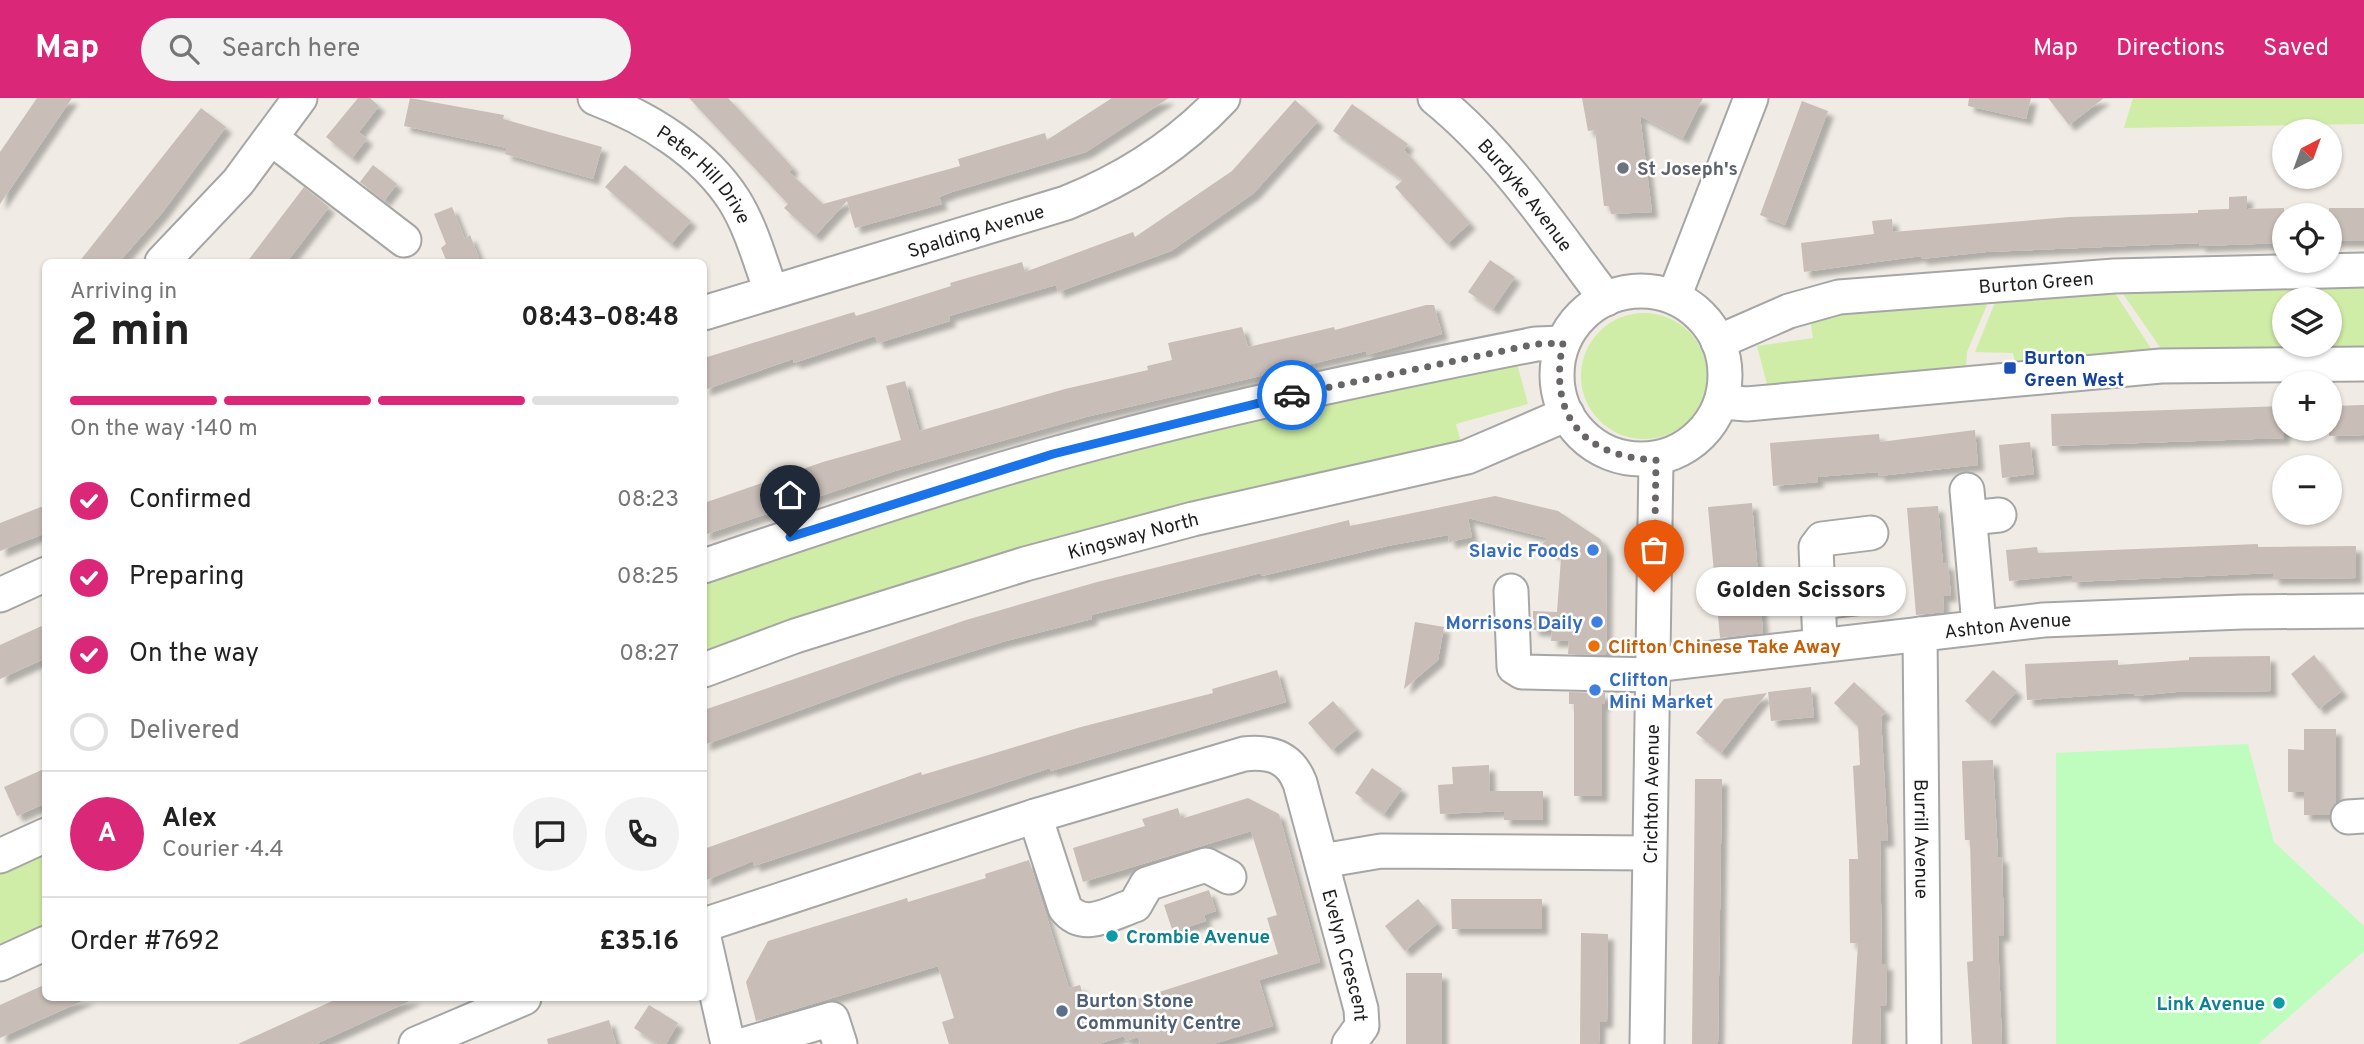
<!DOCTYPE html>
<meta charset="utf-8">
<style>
body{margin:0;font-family:Overpass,sans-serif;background:#f2f2f2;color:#222;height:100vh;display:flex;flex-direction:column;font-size:26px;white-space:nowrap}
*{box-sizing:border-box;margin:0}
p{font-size:23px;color:#767676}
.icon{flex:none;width:38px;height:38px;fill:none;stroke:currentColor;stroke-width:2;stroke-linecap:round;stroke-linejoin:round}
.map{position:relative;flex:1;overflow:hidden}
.side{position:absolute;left:42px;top:161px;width:665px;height:742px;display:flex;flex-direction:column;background:#fff;border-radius:10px;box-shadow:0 2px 5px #0004}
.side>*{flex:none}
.needle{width:46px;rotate:41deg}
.controls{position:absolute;left:2272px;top:21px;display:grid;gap:14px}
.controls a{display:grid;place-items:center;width:70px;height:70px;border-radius:50%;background:#fff;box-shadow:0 2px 5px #0004;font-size:35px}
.pin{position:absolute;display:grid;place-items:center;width:60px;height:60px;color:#fff;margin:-72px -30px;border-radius:50% 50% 50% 0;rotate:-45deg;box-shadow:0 0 7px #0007}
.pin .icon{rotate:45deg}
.courier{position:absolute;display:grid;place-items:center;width:70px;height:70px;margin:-35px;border:5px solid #1a73e8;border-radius:50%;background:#fff;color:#222;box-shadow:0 2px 9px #0007}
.bubble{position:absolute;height:49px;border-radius:24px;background:#fff;box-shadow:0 2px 5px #0004;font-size:23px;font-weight:700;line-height:49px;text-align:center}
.summary em{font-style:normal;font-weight:700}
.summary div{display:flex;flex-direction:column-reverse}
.summary{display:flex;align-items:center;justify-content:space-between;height:119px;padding:0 28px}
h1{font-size:46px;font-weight:700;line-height:52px}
.bar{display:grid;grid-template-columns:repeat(4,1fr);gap:10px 7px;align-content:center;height:84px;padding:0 28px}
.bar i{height:9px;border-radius:5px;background:#e0e0e0}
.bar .selected{background:#db2777}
.bar p{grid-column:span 4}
.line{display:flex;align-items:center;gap:18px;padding:0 28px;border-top:2px solid #e0e0e0}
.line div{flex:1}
.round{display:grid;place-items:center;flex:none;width:74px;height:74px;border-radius:37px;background:#f2f2f2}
ol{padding:0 28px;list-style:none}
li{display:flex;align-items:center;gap:21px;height:77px}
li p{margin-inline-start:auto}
li .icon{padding:7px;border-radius:50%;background:#db2777;color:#fff;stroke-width:4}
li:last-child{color:#767676}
li i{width:38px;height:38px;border:4px solid #e0e0e0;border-radius:50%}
header{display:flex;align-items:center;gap:42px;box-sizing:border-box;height:98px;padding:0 35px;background:#db2777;color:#fff}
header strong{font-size:33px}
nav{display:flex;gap:38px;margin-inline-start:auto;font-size:24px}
.search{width:490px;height:63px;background:#f2f2f2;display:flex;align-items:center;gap:18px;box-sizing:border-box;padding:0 24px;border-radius:38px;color:#767676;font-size:26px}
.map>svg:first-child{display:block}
.grass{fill:#cfeda7;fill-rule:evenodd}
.park{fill:#bffdbf}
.building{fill:#c8bdb7;filter:url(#shadow)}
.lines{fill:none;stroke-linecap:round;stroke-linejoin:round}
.minor-casing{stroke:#a6a6a6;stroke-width:37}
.minor{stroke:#fff;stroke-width:33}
.done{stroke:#686664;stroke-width:7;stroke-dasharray:0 12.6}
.route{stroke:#1a73e8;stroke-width:9}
.worship-dot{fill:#6b7280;stroke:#fff;stroke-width:2.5}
.transit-dot{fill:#1a4fb4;stroke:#fff;stroke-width:2.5}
.shop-dot{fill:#3f7fe0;stroke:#fff;stroke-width:2.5}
.food-dot{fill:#e8710a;stroke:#fff;stroke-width:2.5}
.culture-dot{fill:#0f9aa8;stroke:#fff;stroke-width:2.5}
.service-dot{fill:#5c6f8a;stroke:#fff;stroke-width:2.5}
.labels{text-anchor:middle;stroke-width:5;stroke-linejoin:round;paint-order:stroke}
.worship-label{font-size:19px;font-weight:bold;fill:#5b616d;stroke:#fff;text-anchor:start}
.street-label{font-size:19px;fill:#1f1f1f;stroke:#fff}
.transit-label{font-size:19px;font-weight:bold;fill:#164399;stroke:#fff;text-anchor:start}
.shop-label{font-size:19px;font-weight:bold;fill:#366cbe;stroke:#fff;text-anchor:end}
.food-label{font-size:19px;font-weight:bold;fill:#c56008;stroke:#fff;text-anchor:start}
.culture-label{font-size:19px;font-weight:bold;fill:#0d838f;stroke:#fff;text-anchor:start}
.service-label{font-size:19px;font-weight:bold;fill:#4e5e75;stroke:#fff;text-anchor:start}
</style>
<header>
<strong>Map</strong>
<div class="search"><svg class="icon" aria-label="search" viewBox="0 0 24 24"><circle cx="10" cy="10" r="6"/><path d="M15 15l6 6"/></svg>Search here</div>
<nav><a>Map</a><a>Directions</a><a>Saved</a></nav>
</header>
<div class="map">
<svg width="2364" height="946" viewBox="0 0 2364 946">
<defs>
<filter id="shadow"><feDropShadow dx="6" dy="6" stdDeviation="2" flood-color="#0004"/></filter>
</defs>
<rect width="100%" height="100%" fill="#f0ebe4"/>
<!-- grass -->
<g class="grass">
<path d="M2133 0H2364V26L2124 30Z"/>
<path d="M2364 186V252L2164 255 2119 190ZM2284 201H2329V247H2284Z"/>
<path d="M2111 189 2154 255 2015 264 2013 255 1975 254 1996 202Z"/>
<path d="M1986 199 1987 207 1967 254 1966 267 1768 290 1757 248 1813 240 1809 215Z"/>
<circle cx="1644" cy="278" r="63"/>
<path d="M1515 258 1528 306 1456 326 1462 348 704 560V477L1115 349Z"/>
<path d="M45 748V832L0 852V769Z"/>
</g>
<!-- park -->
<path class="park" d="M2248 646 2274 744 2364 828V853L2258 946H2056V655Z"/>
<!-- building -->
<g class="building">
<path d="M37 0H72L0 106V54Z"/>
<path d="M358 0H370L379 8 359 34 367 41 352 60 326 39Z"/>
<path d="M410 0 504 17 503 21 602 49 593 81 505 56 507 50 404 28Z"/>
<path d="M689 0H728L793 70 789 74 823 106 960 68 958 61 1045 35 1047 42 1112 0H1169L1086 54 952 94 939 99 942 106 855 130 847 103 815 138 784 110 788 106Z"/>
<path d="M1582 0H1703L1683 40 1640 18 1652 114 1611 116 1609 108H1604L1595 32 1588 33Z"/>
<path d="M1969 0H2031L2026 21 1968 8Z"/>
<path d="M2048 0H2104L2069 27Z"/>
<path d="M1295 2 1318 23 1254 95 1171 153 1058 194 1056 187 949 218 950 223 878 245 875 238 794 265 793 261 704 292V260L854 214 856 218 951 188 950 185 1022 164 1025 174 1133 134 1135 139 1232 73Z"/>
<path d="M1802 3 1828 13 1785 127 1760 117Z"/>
<path d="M1352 6 1408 46 1404 52 1470 125 1447 146 1395 89 1403 82 1333 33Z"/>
<path d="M201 10 226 29 162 115 119 164H79Z"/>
<path d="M373 67 397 86 384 103 360 84Z"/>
<path d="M625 67 691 123 671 146 605 89Z"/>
<path d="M304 89 329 109 287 164H247Z"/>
<path d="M2247 98V111L2284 110V145L2200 148 2199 145 1986 154 1921 161V158L1804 174 1801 145 1874 136 1872 123 1892 121 1893 134 2069 119 2198 115V112L2229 111V99Z"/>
<path d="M452 109 465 141 470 137 479 160 467 164H447L441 150 446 146 434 116Z"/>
<rect x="2329" y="110" width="35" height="33"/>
<path d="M1490 162 1515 179 1493 211 1468 194Z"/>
<path d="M1426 207H1434L1442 236 1367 257 1366 253 1086 319 895 373 704 437V405L823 364 901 342 886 288 905 283 919 333 1065 291 1148 272 1147 268 1172 262 1168 245 1242 229 1248 249 1334 229 1335 232Z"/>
<path d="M2364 307V337L2329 338V308Z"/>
<path d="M2284 308V340L2052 348 2051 316Z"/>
<path d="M1975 332 1978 367 1879 378 1878 374 1817 379 1818 384 1773 388 1770 345 1879 336 1880 344Z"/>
<path d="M2030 344 2034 376 2002 380 1999 347Z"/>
<path d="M1495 398 1558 413 1600 441 1607 453 1606 557 1568 556 1569 543H1551L1552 533 1533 532V513L1557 514 1561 460 1541 448 1547 440 1468 420 1472 439 1449 444 1448 437 1387 448 1262 478 1261 475 1091 517 1092 521 1002 544 897 577 704 647V612L966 522 1097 484 1349 422 1350 428Z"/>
<path d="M1752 405 1763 535 1720 540 1708 409Z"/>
<path d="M46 407V435L0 453V425Z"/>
<path d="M1938 408 1943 466 1948 465 1951 498H1943L1944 514 1916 517 1907 410Z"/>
<path d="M2258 446V449L2356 448V480L2273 481V475L2072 484V477L2009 483 2006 452 2037 449 2038 455Z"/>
<path d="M1415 524 1444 529 1438 562 1404 591Z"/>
<path d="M46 526V560L0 581V547Z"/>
<path d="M2314 557 2342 593 2319 611 2291 576Z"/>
<path d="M2270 558 2271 593 2176 594 2134 598V595L2027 602 2025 566 2118 562V567L2189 562V559Z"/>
<path d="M1277 572 1286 604 1051 673 1050 670 754 768 753 763 704 783V751L715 747 921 674 922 677 1081 629 1213 595 1212 591Z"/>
<path d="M1993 572 2017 593 1989 624 1965 603Z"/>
<path d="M1854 584 1886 614 1881 619 1888 743H1880L1882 866H1887L1886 908H1880L1881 946H1852L1858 845H1850L1849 761H1858L1853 668 1860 667 1858 628 1834 605Z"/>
<path d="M1811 589 1814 619 1771 623 1768 594Z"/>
<path d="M1569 594 1605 595V606H1602V698H1574V606H1569Z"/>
<path d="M1767 595 1721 655 1696 635 1724 601Z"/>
<path d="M1333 603 1357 631 1332 652 1308 625Z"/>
<path d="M2304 631H2336V704L2329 717H2304V694H2288V651L2304 652Z"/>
<path d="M1993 662 1998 759H2002L2004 838H1998L2002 946H1972L1967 864 1973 863 1970 742H1965L1962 663Z"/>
<path d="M1489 667 1490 693H1543V722H1504V713L1440 716 1438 687 1453 686 1452 669Z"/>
<path d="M46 670V705L17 718 4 689Z"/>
<path d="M1372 670 1402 691 1384 716 1355 695Z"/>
<path d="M1695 681H1722L1718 946H1692Z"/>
<path d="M1248 700 1279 716 1320 864 1259 882 1273 928 1213 946H1140L1138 939 1126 943 1124 938 1098 946H949L942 924 954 920 938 868 756 923 746 884 768 843 907 800 908 804 986 780 985 776 1029 762 1069 890 1080 887 1087 909 1097 905 1100 913 1278 856 1267 820 1277 817 1251 733 1083 784 1073 750 1145 728 1142 721 1178 710 1181 721Z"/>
<path d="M1209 792 1216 813 1204 817 1206 823 1173 834 1164 807Z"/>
<path d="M1418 801 1438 825 1405 853 1385 828Z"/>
<path d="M1451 801H1542V831H1452Z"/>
<path d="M1581 835 1608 836 1607 924H1600L1599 946H1580Z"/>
<rect x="1406" y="875" width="36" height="71"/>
<path d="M46 886V900H89L0 940V907Z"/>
<path d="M339 900H416L316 946H238Z"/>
<path d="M649 907 678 925 666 946H658L634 930Z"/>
<path d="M609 922 616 946H548L547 941Z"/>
</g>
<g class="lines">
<!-- minor casing -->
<g class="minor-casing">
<g id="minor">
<path id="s1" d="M595 0C648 20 703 54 734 102 751 129 760 163 771 193"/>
<path id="s2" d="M1435 0C1504 56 1553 131 1606 201"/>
<path d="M271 40 404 142"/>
<path d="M162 164 238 84 300 0"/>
<circle cx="1641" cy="277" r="84"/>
<path d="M1674 199 1751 0"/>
<path id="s3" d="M704 215 1066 105C1126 81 1178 48 1223 0"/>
<path id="s4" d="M1718 244 1789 213 1839 199 2114 178 2364 172"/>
<path d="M1722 304 1747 306 2161 268 2364 266"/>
<path d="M1967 392 1979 527"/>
<path d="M1970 420 1999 417"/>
<path d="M704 468C818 429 934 390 1051 357 1211 312 1374 278 1536 246L1563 245"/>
<path d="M1511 493 1514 569 1522 574 1653 577"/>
<path d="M0 497 46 476"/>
<path d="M1819 504 1880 497"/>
<path id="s5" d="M1920 536 1924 946"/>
<path d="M1820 546 1816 449 1822 441 1871 435"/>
<path id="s6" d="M1653 567 2043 522 2242 514 2364 513"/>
<path id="s7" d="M704 572 795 538 1025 466 1193 421 1467 359 1567 316"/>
<path d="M1035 718 1065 810C1084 834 1111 815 1135 807L1147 786 1206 767 1229 779"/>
<path d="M2348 719 2364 718"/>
<path d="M0 758 46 737"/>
<path d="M1322 763 1381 753 1649 755"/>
<path id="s8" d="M704 827 1035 718 1244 656C1271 653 1290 659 1300 685L1361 911 1362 928 1349 946"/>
<path d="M704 840 728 946"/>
<path d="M0 866 46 845"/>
<path d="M416 946 524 900"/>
<path d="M746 946 832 921 840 946"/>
<path id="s9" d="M1647 946 1656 362"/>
</g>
</g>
<!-- minor -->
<use href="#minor" class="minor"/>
</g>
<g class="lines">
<!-- done -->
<path class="done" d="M1292 297 1536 246 1563 245C1548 317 1582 359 1656 362L1654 494"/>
<!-- route -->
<path class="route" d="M790 439 1053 356 1292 297"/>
</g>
<!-- markers -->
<circle class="worship-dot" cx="1623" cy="70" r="7"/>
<rect class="transit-dot" x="2003" y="263" width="14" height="14" rx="3.5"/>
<g class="shop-dot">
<circle cx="1593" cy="452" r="7"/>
<circle cx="1597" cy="524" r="7"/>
<circle cx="1595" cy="592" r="7"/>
</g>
<circle class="food-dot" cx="1594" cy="548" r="7"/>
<g class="culture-dot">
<circle cx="1112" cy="838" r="7"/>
<circle cx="2279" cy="905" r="7"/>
</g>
<circle class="service-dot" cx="1062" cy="913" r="7"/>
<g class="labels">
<!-- worship labels -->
<g class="worship-label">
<text x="1637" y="77">St Joseph's</text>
</g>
<!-- street labels -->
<g class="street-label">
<text dy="7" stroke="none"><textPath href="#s1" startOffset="136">Peter Hill Drive</textPath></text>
<text dy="7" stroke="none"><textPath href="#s2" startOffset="133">Burdyke Avenue</textPath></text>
<text dy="7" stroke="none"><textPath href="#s3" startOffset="284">Spalding Avenue</textPath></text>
<text dy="7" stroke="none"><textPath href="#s4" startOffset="327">Burton Green</textPath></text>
<text dy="7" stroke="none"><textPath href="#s7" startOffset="450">Kingsway North</textPath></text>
<text dy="7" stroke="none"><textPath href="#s6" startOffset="357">Ashton Avenue</textPath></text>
<text dy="7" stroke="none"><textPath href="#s9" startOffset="250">Crichton Avenue</textPath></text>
<text dy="7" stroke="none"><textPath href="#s5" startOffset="205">Burrill Avenue</textPath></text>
<text dy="7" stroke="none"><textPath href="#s8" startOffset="814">Evelyn Crescent</textPath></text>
</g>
<!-- transit labels -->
<g class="transit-label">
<text x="2024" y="266">Burton<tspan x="2024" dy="22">Green West</tspan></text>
</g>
<!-- shop labels -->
<g class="shop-label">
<text x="1579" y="459">Slavic Foods</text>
<text x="1583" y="531">Morrisons Daily</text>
<text x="1609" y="588" text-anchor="start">Clifton<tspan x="1609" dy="22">Mini Market</tspan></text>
</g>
<!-- food labels -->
<g class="food-label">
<text x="1608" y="555">Clifton Chinese Take Away</text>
</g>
<!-- culture labels -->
<g class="culture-label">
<text x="1126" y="845">Crombie Avenue</text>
<text x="2265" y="912" text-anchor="end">Link Avenue</text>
</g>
<!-- service labels -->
<g class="service-label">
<text x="1076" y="909">Burton Stone<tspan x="1076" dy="22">Community Centre</tspan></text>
</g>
</g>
</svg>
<div class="controls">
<a><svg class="needle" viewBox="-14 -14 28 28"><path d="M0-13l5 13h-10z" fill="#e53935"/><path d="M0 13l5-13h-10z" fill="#767676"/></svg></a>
<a><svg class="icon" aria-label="locate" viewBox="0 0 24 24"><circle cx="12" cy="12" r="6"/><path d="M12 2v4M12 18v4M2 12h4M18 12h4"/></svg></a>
<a><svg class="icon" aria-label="layers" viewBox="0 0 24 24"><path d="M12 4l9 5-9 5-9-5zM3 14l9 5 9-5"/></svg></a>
<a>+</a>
<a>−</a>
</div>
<div class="pin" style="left:1654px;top:494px;background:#ea580c"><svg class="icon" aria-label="bag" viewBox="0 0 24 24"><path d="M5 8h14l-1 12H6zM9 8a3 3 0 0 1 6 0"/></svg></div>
<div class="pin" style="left:790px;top:439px;background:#1f2937"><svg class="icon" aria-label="home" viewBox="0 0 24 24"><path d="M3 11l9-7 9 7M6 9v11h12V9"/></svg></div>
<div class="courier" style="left:1292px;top:297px"><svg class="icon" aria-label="car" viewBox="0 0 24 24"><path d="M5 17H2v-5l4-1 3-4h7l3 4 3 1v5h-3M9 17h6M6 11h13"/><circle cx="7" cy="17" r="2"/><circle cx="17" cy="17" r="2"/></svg></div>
<div class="bubble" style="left:1696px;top:469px;width:210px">Golden Scissors</div>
<section class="side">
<div class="summary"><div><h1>2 min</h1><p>Arriving in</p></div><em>08:43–08:48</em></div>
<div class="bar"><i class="selected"></i><i class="selected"></i><i class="selected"></i><i></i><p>On the way · 140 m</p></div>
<ol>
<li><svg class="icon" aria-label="check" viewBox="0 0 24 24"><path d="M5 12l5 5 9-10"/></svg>Confirmed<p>08:23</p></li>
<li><svg class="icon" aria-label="check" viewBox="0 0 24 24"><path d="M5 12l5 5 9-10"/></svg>Preparing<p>08:25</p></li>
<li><svg class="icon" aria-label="check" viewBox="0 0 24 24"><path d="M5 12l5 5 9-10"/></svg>On the way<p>08:27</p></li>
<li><i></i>Delivered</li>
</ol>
<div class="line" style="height:126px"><b class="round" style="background:#db2777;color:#fff">A</b><div><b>Alex</b><p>Courier · 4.4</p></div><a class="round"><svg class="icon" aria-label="chat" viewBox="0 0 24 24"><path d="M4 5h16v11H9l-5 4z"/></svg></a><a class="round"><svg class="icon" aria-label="phone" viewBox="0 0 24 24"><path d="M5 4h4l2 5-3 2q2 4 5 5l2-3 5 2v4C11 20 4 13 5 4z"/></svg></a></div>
<div class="line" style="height:91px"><div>Order #7692</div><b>£35.16</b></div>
</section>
</div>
